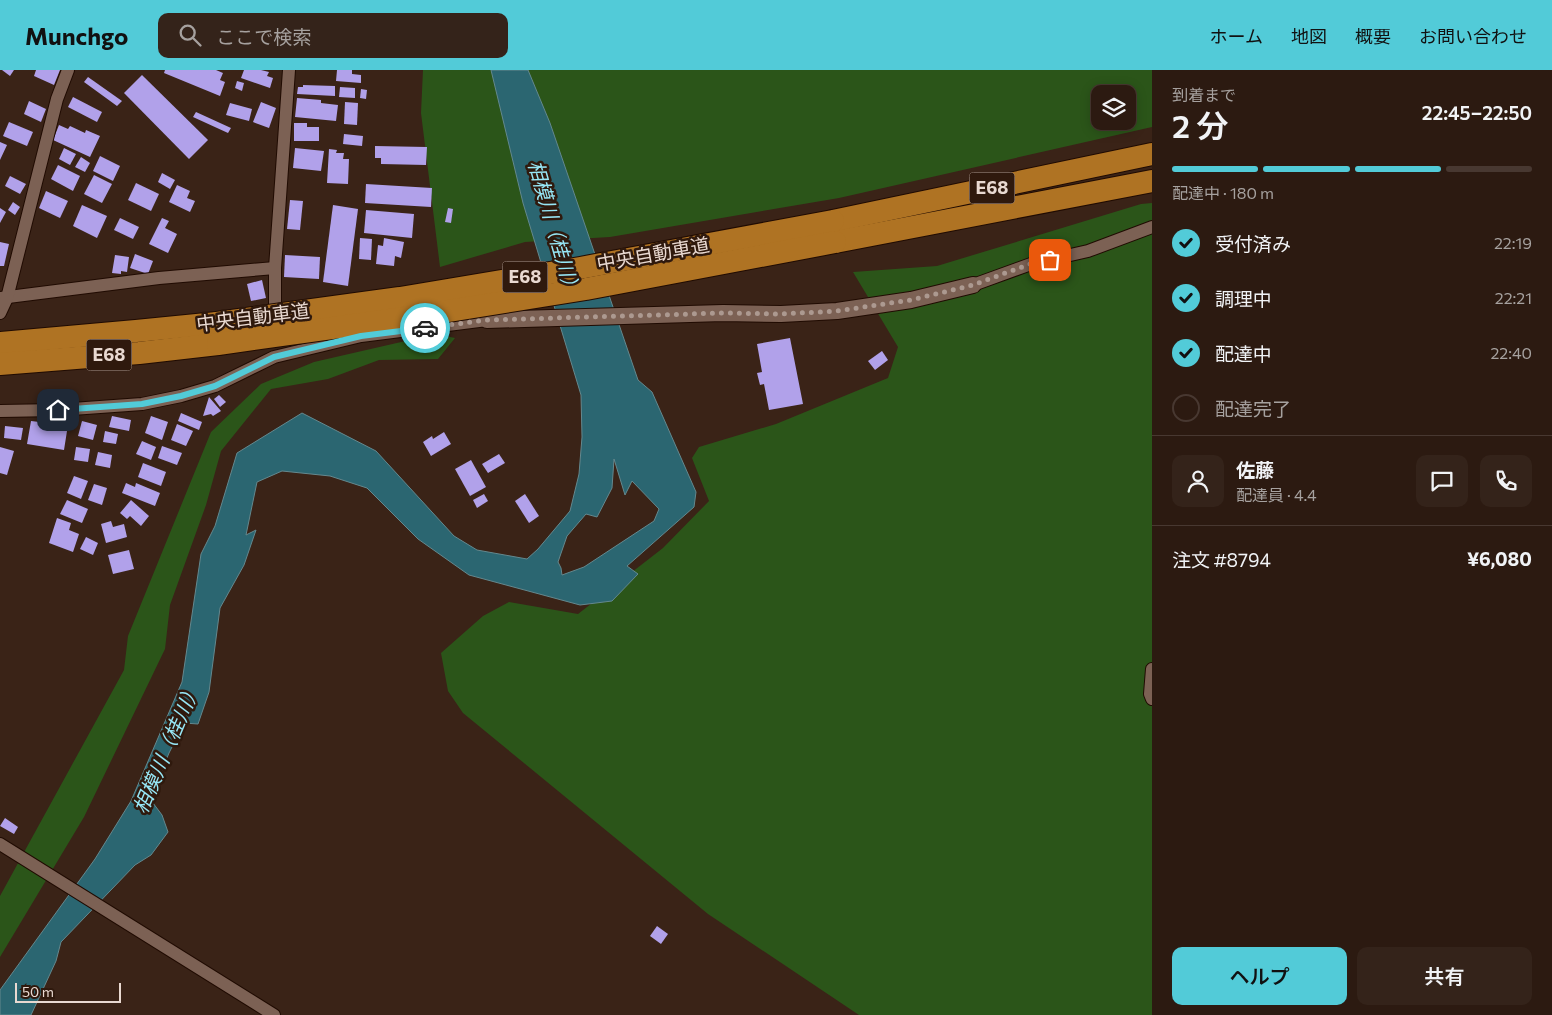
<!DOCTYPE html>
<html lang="ja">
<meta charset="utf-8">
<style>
body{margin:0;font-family:Commissioner,"Noto Sans JP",sans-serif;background:#34231a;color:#f1f3f6;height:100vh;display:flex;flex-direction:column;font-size:19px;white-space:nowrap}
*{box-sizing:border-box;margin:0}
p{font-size:16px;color:#a6a19f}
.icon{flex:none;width:28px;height:28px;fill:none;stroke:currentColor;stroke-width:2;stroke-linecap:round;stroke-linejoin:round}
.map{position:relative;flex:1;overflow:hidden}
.details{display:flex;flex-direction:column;background:#2c1a11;width:400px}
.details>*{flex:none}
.buttons{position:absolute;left:1091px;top:15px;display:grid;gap:10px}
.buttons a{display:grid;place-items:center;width:45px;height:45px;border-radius:10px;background:#2c1a11;box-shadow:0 2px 12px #0003,0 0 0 1px #483831;font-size:25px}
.scale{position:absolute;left:15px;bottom:12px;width:106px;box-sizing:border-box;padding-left:5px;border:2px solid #e9d9d1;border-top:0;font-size:14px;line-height:18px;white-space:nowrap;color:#e9d9d1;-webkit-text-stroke:4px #2f190d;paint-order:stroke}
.pin{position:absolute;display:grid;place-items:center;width:42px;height:42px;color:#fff;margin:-21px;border-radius:10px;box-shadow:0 2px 8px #0006}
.courier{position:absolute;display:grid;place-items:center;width:50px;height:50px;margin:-25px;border:4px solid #52cbd8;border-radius:50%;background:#fff;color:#222;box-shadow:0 1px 6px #0007}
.summary em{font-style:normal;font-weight:600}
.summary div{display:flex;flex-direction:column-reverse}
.summary{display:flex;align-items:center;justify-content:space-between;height:85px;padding:0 20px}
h1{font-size:32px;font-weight:600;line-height:38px}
.bar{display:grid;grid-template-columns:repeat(4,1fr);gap:8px 5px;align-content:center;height:60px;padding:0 20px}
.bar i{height:6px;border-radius:4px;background:#483831}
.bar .selected{background:#52cbd8}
.bar p{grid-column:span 4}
.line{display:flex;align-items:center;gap:12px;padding:0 20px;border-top:1px solid #483831}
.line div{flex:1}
.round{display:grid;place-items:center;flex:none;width:52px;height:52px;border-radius:10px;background:#34231a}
ol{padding:0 20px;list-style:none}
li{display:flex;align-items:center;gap:15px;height:55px}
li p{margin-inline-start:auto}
li .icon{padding:5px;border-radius:50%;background:#52cbd8;color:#111;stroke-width:4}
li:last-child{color:#a6a19f}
li i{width:28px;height:28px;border:2px solid #483831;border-radius:50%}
.button{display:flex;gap:10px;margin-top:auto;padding:10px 20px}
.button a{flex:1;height:58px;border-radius:10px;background:#52cbd8;color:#111;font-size:20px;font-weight:600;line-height:58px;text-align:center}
.button a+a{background:#34231a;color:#f1f3f6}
header{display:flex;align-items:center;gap:30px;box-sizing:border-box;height:70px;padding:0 25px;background:#52cbd8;color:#111}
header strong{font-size:24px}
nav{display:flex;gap:28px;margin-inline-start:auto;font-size:18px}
.search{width:350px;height:45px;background:#34231a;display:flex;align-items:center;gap:12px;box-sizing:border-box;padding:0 18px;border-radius:10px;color:#a6a19f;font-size:19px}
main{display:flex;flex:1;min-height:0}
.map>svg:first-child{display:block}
.green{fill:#2b5519;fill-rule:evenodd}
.water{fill:#2b6671;stroke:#64888e;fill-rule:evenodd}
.building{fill:#b1a1ea}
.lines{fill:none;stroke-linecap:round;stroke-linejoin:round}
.minor-casing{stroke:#200b02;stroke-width:14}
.tertiary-casing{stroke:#200b02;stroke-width:18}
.motorway-casing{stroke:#200b02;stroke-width:24}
.minor{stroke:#7c6154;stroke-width:12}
.tertiary{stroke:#7c6154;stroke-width:16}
.motorway{stroke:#af7323;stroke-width:22}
.motorway-bridge-casing{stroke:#200b02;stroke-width:24;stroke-linecap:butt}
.motorway-bridge{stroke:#af7323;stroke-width:22}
.done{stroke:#ac9990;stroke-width:5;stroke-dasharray:0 9}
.route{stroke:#52cbd8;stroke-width:6}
.labels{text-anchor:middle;stroke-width:5;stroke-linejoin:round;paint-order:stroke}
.shield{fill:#2f190d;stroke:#b19f96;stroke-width:1}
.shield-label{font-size:18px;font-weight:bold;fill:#e9d9d1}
.street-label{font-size:19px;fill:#e9d9d1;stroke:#2f190d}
.water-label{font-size:20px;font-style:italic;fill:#97e7f6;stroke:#2f190d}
</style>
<header>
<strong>Munchgo</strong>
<div class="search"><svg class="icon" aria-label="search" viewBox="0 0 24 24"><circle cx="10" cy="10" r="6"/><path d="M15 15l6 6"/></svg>ここで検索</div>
<nav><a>ホーム</a><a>地図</a><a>概要</a><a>お問い合わせ</a></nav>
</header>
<main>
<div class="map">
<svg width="1152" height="945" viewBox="0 0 1152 945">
<rect width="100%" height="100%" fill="#3a2317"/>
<!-- green -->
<g class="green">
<path d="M423 0H1152V57L839 128 610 167 525 172 440 197 421 43ZM1100 24H1128V51H1100Z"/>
<path d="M1152 133V945H859L708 844 463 643 448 621 441 583 483 546 509 532 578 544 663 478 709 431 692 388 699 377 776 354 888 308 898 277 853 202 937 196 1141 134Z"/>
<path d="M436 264 455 268 438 289 379 290 328 309 271 319 221 381 206 435 170 535 165 579 84 747 0 887V826L124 600 128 566 211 362 261 314 314 292Z"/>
</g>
<!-- water -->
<path class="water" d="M491 0H528L550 53 638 310 652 322 696 422 694 437 627 496 638 504 612 531 580 535 469 505 418 469 367 418 330 406 282 401 257 412 246 465 256 460 244 495 220 538 209 622 198 654 184 653 169 683 150 729 162 745 168 762 151 785 135 795 61 872 56 891 31 945H0V920L95 789 131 731 182 612 201 484 215 456 237 383 302 343 376 381 454 466 477 480 527 489 538 479 570 441 579 404 582 367 581 325 523 133ZM614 389 625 425 632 411 659 439 654 451 584 497 562 505 561 498 558 492 567 466 586 444 597 447 612 418Z"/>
<!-- building -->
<g class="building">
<path d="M2 0H14L10 6Z"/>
<path d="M36 0H60L54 15 34 6Z"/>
<path d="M165 0H216L223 3 220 10 225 12 220 26 164 3Z"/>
<path d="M244 0H261L269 2 267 6 273 8 270 18 241 8Z"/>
<path d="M337 0H352V4L361 5V13L336 11Z"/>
<path d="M142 5 208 70 189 89 124 23Z"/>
<path d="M88 7 122 31 117 36 84 12Z"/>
<path d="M237 11 244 13 242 21 235 18Z"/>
<path d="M303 15 335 16V26L297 24 298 17H303Z"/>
<path d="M340 17 355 18V28L339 27Z"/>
<path d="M361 19 367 20 366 29 360 28Z"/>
<path d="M73 27 102 42 97 52 68 37Z"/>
<path d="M297 28 321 30V33L338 35 336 51 295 47Z"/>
<path d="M29 31 46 39 41 52 24 44Z"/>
<path d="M261 32 276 38 269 58 253 52Z"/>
<path d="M345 32 358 33 357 55 344 54Z"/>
<path d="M230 33 252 39 249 51 226 45Z"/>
<path d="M196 42 231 58 228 63 193 47Z"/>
<path d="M9 52 33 62 27 76 3 66Z"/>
<path d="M294 53H307V57H319V71H294Z"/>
<path d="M59 55 68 59 70 56 85 63 86 60 100 66 90 87 53 70Z"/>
<path d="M344 64 363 66 362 76 343 74Z"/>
<path d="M0 72 7 75 0 90Z"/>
<path d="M375 76 427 77 426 95 381 94V88H375Z"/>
<path d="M64 78 76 84 70 95 59 89Z"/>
<path d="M295 78 324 81 321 101 293 98Z"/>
<path d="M329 79 337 80 336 83H344L343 89H349L348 114 327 113Z"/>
<path d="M100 86 120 96 113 111 93 101Z"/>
<path d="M81 87 90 93 85 102 75 97Z"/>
<path d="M58 95 80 106 73 121 51 109Z"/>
<path d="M162 103 175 110 170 119 158 112Z"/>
<path d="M94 105 112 114 102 133 84 124Z"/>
<path d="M10 106 26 114 20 124 5 116Z"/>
<path d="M136 113 159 124 151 141 128 130Z"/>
<path d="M366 114 432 118 431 137 365 133Z"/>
<path d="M177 115 190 121 187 128 195 131 190 142 169 132Z"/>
<path d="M46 121 68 131 60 148 39 138Z"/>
<path d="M290 130 303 131 300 160 287 159Z"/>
<path d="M13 132 20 137 15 145 8 140Z"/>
<path d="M82 135 107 146 97 168 73 156Z"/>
<path d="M333 135 358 139 348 216 323 212Z"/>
<path d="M0 138 6 142 0 153Z"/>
<path d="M448 138 453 139 451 153 445 152Z"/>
<path d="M366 140 414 144 412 168 364 163Z"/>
<path d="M120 148 139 157 133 169 114 160Z"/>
<path d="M162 148 169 151 165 158 177 164 168 183 149 174Z"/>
<path d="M360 168 372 169 371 190 359 189Z"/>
<path d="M384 168 404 172 401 188 395 186 394 196 376 194 378 175 383 176Z"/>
<path d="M0 172 9 174 4 196H0Z"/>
<path d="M135 184 153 191 148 204 130 198Z"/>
<path d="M115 185 129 187 127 202 121 201V204L112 203Z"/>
<path d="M285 185 320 187 319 209 284 207Z"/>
<path d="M262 210 266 228 251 231 247 214Z"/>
<path d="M790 268 803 334 769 340 764 314 760 315 757 303 762 302 757 274Z"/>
<path d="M882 281 888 290 875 300 868 291Z"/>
<path d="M219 325 226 332 220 337 214 329Z"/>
<path d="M209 327 221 341 213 346 211 344 203 346Z"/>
<path d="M181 343 202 352 199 360 178 351Z"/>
<path d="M112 346 131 350 129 361 109 357Z"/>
<path d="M151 346 168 352 162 370 145 363Z"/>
<path d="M31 351 48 353V358L67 361 64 380 27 374Z"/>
<path d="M82 351 97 355 93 370 78 366Z"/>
<path d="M177 354 193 361 186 376 171 370Z"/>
<path d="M5 356 23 358 21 370 4 368Z"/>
<path d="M105 361 118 364 116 374 103 372Z"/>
<path d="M444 362 451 374 431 386 423 372 432 366 433 369Z"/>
<path d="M142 371 156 377 151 390 136 384Z"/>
<path d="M162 376 182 383 177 395 158 388Z"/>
<path d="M0 377 14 381 7 405 0 403Z"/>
<path d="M76 377 90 379 88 392 74 390Z"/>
<path d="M98 382 112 385 110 398 95 395Z"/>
<path d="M499 384 505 393 488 403 482 394Z"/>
<path d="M471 390 486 417 470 426 455 399Z"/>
<path d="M143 393 166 402 161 416 138 407Z"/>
<path d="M74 406 88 411 81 429 67 423Z"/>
<path d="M126 413 135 417 136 413 160 423 155 436 122 423Z"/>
<path d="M94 414 107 418 102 435 88 430Z"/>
<path d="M484 424 488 431 477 438 473 430Z"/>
<path d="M525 424 539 446 529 453 515 431Z"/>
<path d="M67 430 88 439 82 453 60 444Z"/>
<path d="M131 430 149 446 141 456 130 446 127 449 120 443Z"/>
<path d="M57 448 71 453 69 460 79 464 73 482 49 473Z"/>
<path d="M111 451 113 457 124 454 127 467 106 473 101 454Z"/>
<path d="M86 467 98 473 93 485 80 479Z"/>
<path d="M129 480 134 499 113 504 108 485Z"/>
<path d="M5 748 18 757 14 764 0 756Z"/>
<path d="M657 856 668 864 661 874 650 866Z"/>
</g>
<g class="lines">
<!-- minor casing -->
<g class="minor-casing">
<g id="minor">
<path d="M973 215 1031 194 1088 181 1152 157"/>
<path d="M0 228 159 208 275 198"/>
<path d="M0 243 7 228 57 29 68 0"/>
<path d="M275 250V198L289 0"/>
<path d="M0 341 58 340 142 334 181 326 215 316 274 287 361 266 487 250"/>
<path d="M1152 599 1150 624 1152 629"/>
<path d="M0 774 274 945"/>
</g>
</g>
<!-- tertiary casing -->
<g class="tertiary-casing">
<path id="tertiary" d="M487 250 723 243 781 244 837 241 911 230 973 215"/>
</g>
<!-- motorway casing -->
<g class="motorway-casing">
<g id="motorway">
<path d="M833 151 1152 84"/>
<path d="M835 172 1152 111"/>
<path d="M0 273 136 261 217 253"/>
<path d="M0 294 139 283 218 274"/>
</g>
</g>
<!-- minor -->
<use href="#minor" class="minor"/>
<!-- tertiary -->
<use href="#tertiary" class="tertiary"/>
<!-- motorway -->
<use href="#motorway" class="motorway"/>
<!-- motorway-bridge casing -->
<g class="motorway-bridge-casing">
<g id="motorway-bridge">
<path d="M217 253 400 228 580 198 833 151"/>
<path d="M218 274 404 248 586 219 835 172"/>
</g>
</g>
<!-- motorway-bridge -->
<use href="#motorway-bridge" class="motorway-bridge"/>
</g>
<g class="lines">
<!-- done -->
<path class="done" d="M425 258 487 250 724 243 781 244 837 241 911 230 973 215 1030 194 1050 190"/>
<!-- route -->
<path class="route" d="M58 340 142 334 181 326 215 316 274 287 361 266 425 258"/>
</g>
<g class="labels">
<!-- shield labels -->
<g class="shield">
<rect x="969.5" y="102.5" width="45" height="31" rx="4"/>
<rect x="502.5" y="191.5" width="45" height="31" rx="4"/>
<rect x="86.5" y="269.5" width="45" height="31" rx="4"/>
</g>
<g class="shield-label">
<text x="992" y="124">E68</text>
<text x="525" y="213">E68</text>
<text x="109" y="291">E68</text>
</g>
<!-- street labels -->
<g class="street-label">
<text transform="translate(653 184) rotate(-10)" y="7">中央自動車道</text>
<text transform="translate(253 247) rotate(-7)" y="7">中央自動車道</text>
</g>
<!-- water labels -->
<g class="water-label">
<text transform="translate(554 158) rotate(74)" y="7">相模川（桂川）</text>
<text transform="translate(167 678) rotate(-67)" y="7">相模川（桂川）</text>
</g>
</g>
</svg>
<div class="buttons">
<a><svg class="icon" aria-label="layers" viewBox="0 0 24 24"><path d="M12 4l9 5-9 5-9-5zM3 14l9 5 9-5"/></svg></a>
</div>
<div class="scale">50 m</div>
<div class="pin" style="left:1050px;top:190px;background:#ea580c"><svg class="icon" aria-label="bag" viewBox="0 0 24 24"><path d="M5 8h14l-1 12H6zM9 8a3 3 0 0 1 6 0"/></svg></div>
<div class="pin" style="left:58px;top:340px;background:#1f2937"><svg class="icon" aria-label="home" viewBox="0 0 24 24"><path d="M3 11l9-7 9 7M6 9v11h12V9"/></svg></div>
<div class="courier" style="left:425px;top:258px"><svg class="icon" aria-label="car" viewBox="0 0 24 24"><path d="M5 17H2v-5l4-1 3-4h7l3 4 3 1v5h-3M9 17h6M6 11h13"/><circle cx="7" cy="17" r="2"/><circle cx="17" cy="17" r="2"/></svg></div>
</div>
<section class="details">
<div class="summary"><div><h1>2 分</h1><p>到着まで</p></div><em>22:45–22:50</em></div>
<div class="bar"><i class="selected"></i><i class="selected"></i><i class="selected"></i><i></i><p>配達中 · 180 m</p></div>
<ol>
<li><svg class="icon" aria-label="check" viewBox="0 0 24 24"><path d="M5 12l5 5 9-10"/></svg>受付済み<p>22:19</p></li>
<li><svg class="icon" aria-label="check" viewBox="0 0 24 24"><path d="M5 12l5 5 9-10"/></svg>調理中<p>22:21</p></li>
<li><svg class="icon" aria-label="check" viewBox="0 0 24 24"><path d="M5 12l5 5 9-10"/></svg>配達中<p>22:40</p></li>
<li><i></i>配達完了</li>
</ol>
<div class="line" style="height:90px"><a class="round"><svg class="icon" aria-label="person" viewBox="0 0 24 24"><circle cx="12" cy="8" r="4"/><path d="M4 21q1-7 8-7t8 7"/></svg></a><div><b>佐藤</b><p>配達員 · 4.4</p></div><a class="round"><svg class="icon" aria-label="chat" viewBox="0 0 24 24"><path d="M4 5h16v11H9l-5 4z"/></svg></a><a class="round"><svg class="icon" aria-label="phone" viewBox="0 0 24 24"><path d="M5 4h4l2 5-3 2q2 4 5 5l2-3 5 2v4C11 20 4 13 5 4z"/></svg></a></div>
<div class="line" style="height:65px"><div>注文 #8794</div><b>¥6,080</b></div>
<div class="button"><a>ヘルプ</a><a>共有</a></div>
</section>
</main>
